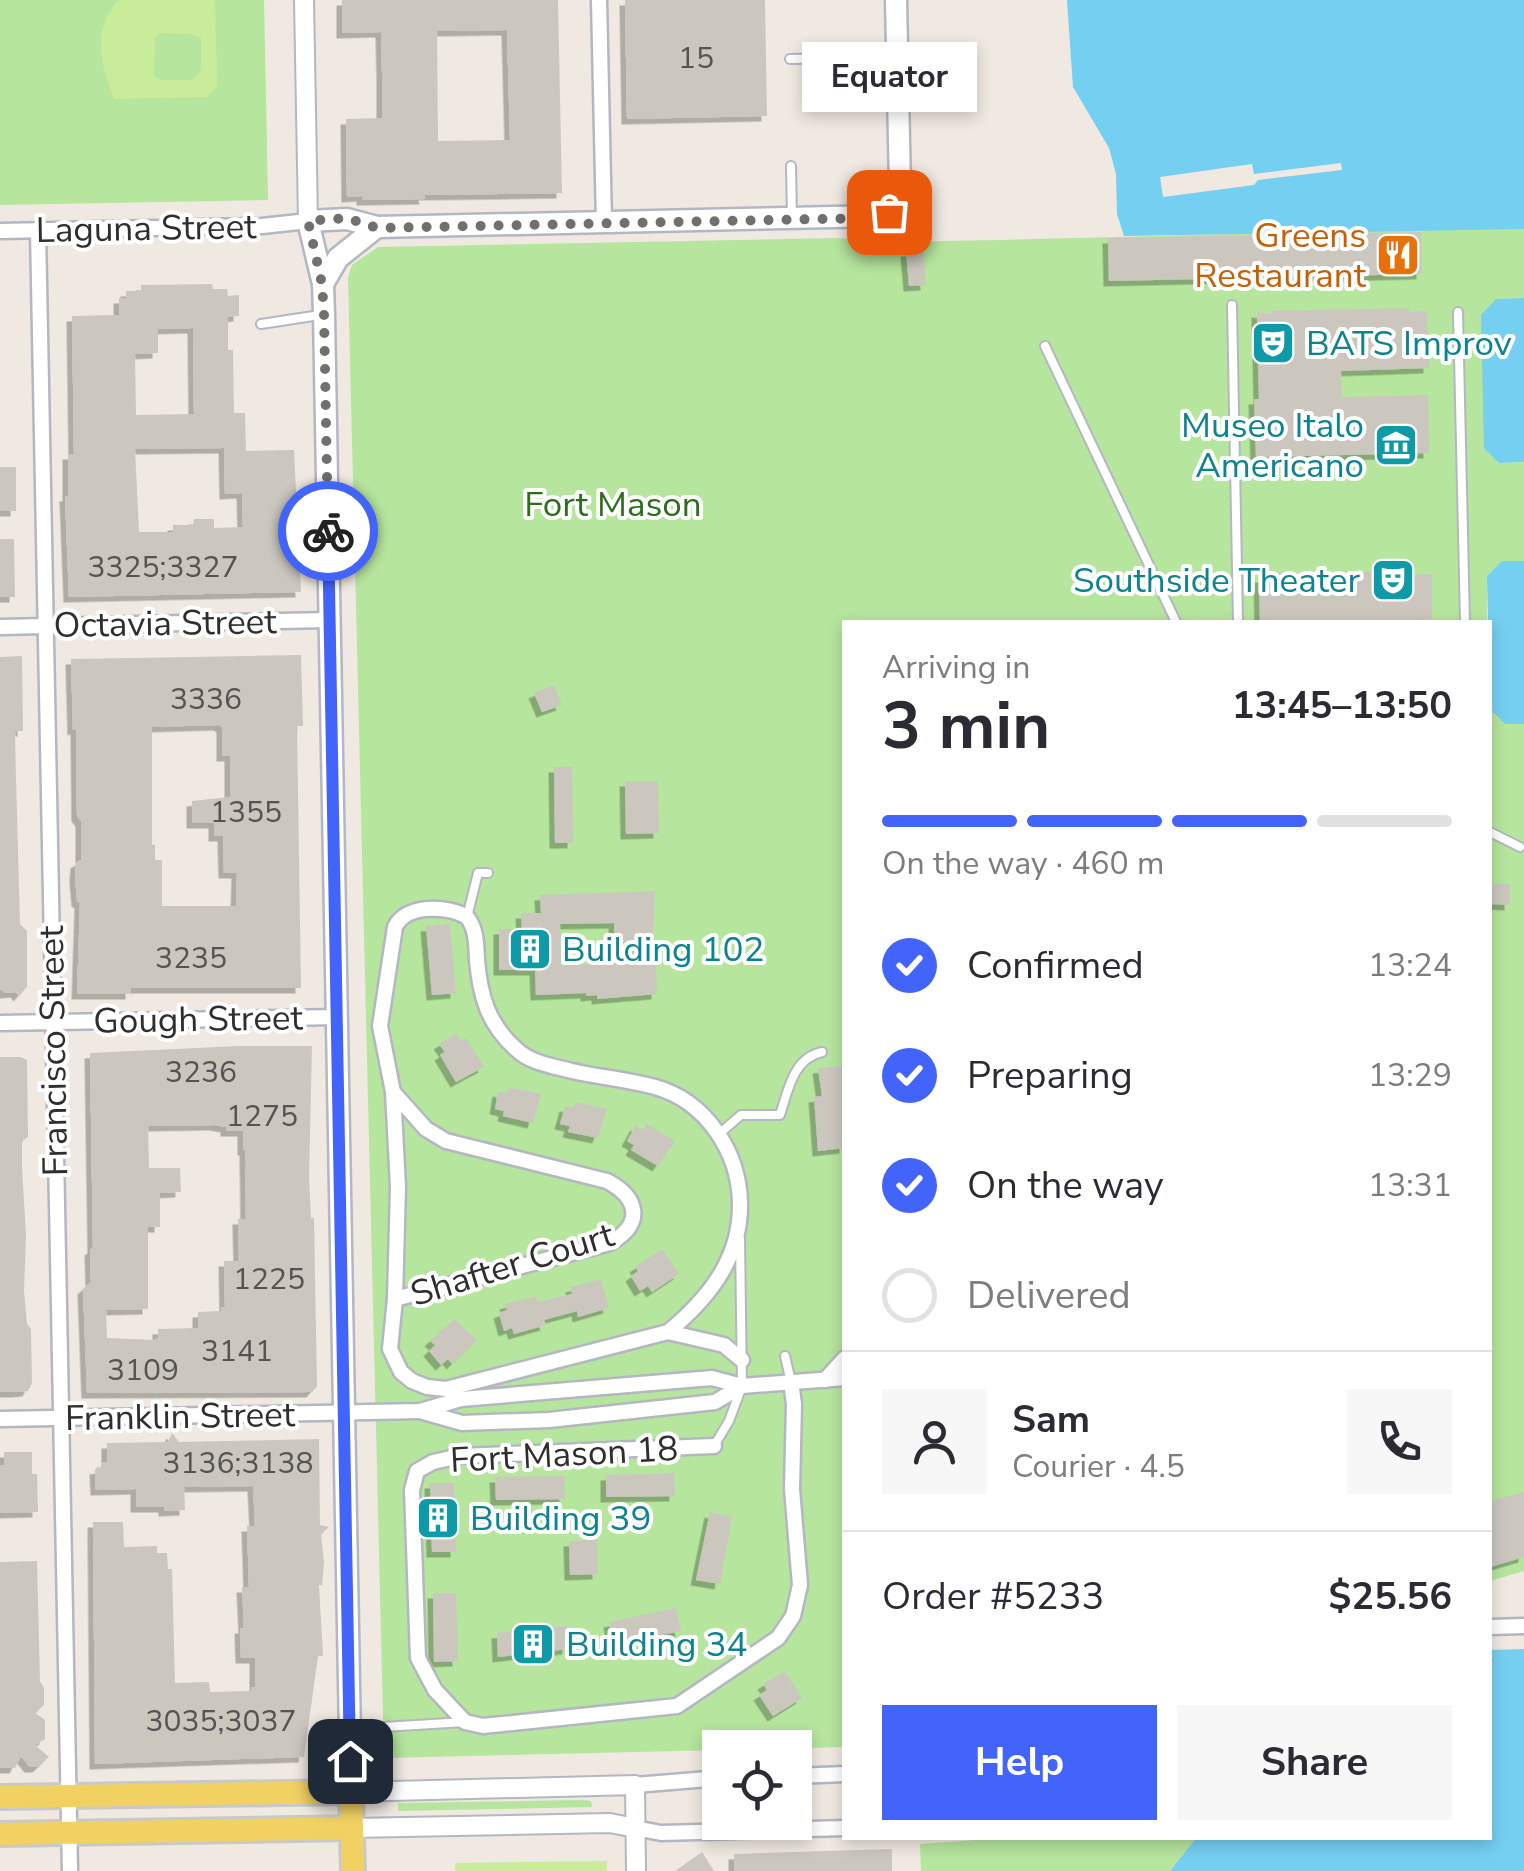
<!DOCTYPE html>
<meta charset="utf-8">
<style>
body{margin:0;font-family:"Nunito Sans",sans-serif;background:#f7f7f7;color:#2b2b33;height:100vh;display:flex;flex-direction:column;font-size:38px;white-space:nowrap}
*{box-sizing:border-box;margin:0}
p{font-size:32px;color:#7c7c81}
.icon{flex:none;width:55px;height:55px;fill:none;stroke:currentColor;stroke-width:2;stroke-linecap:round;stroke-linejoin:round}
.map{position:relative;flex:1;overflow:hidden}
.details{position:absolute;left:842px;top:620px;width:650px;height:1220px;display:flex;flex-direction:column;background:#fff;border-radius:0px;box-shadow:0 5px 15px #0003}
.details>*{flex:none}
.controls{position:absolute;left:702px;top:1730px;display:grid;gap:20px}
.controls a{display:grid;place-items:center;width:110px;height:110px;border-radius:0px;background:#fff;box-shadow:0 5px 15px #0003;font-size:50px}
.pin{position:absolute;display:grid;place-items:center;width:85px;height:85px;color:#fff;margin:-42px;border-radius:20px;box-shadow:0 5px 15px #0006}
.courier{position:absolute;display:grid;place-items:center;width:100px;height:100px;margin:-50px;border:8px solid #4264fb;border-radius:50%;background:#fff;color:#222;box-shadow:0 2px 12px #0007}
.bubble{position:absolute;height:70px;border-radius:0px;background:#fff;box-shadow:0 5px 15px #0003;font-size:32px;font-weight:700;line-height:70px;text-align:center}
.summary em{font-style:normal;font-weight:700}
.summary div{display:flex;flex-direction:column-reverse}
.summary{display:flex;align-items:center;justify-content:space-between;height:170px;padding:0 40px}
h1{font-size:65px;font-weight:700;line-height:75px}
.bar{display:grid;grid-template-columns:repeat(4,1fr);gap:15px 10px;align-content:center;height:120px;padding:0 40px}
.bar i{height:12px;border-radius:8px;background:#e1e1e2}
.bar .selected{background:#4264fb}
.bar p{grid-column:span 4}
.line{display:flex;align-items:center;gap:25px;padding:0 40px;border-top:2px solid #e1e1e2}
.line div{flex:1}
.round{display:grid;place-items:center;flex:none;width:105px;height:105px;border-radius:0px;background:#f7f7f7}
ol{padding:0 40px;list-style:none}
li{display:flex;align-items:center;gap:30px;height:110px}
li p{margin-inline-start:auto}
li .icon{padding:10px;border-radius:50%;background:#4264fb;color:#fff;stroke-width:4}
li:last-child{color:#7c7c81}
li i{width:55px;height:55px;border:5px solid #e1e1e2;border-radius:50%}
.primary-button{display:flex;gap:20px;margin-top:auto;padding:20px 40px}
.primary-button a{flex:1;height:115px;border-radius:0px;background:#4264fb;color:#fff;font-size:40px;font-weight:700;line-height:115px;text-align:center}
.primary-button a+a{background:#f7f7f7;color:#2b2b33}
.map>svg:first-child{display:block}
.green{fill:#b6e59e}
.pitch{fill:#c9ec9a;fill-rule:evenodd}
.water{fill:#75cff0}
.pier{fill:#efe9e1}
.building{fill:#cbc7bf;fill-rule:evenodd;filter:url(#shadow)}
.lines{fill:none;stroke-linecap:round;stroke-linejoin:round}
.service-casing{stroke:#b4b7c1;stroke-width:12}
.minor-casing{stroke:#b4b7c1;stroke-width:19}
.tertiary-casing{stroke:#b4b7c1;stroke-width:22}
.secondary-casing{stroke:#b4b7c1;stroke-width:25}
.primary-casing{stroke:#c9c9c9;stroke-width:28}
.service{stroke:#fff;stroke-width:8}
.minor{stroke:#fff;stroke-width:14}
.tertiary{stroke:#fff;stroke-width:18}
.secondary{stroke:#fff;stroke-width:20}
.primary{stroke:#f2d163;stroke-width:22}
.done{stroke:#726f6d;stroke-width:10;stroke-dasharray:0 18}
.route{stroke:#4264fb;stroke-width:12}
.labels{text-anchor:middle;stroke-width:8;stroke-linejoin:round;paint-order:stroke}
.number-label{font-size:30px;fill:#555452}
.street-label{font-size:35px;fill:#2e2e2e;stroke:#fff}
.food-label{font-size:35px;fill:#c56008;stroke:#fff;text-anchor:end}
.culture-label{font-size:35px;fill:#0d838f;stroke:#fff;text-anchor:start}
.park-label{font-size:35px;fill:#2c6e1b;stroke:#fff}
</style>
<div class="map">
<svg width="1524" height="1871" viewBox="0 0 1524 1871">
<defs>
<filter id="shadow"><feDropShadow dx="-5.5" dy="5.5" stdDeviation="0" flood-color="#0004"/></filter>
</defs>
<rect width="100%" height="100%" fill="#efe9e1"/>
<!-- green -->
<g class="green">
<path d="M0 0H264L268 200 0 205Z"/>
<path d="M1425 229H1524V298L1496 299 1499 463 1524 462V561H1502L1487 576V622H845V1747L384 1758 348 277 352 265 378 247 834 238 887 242 1001 240Z"/>
<path d="M1490 709 1505 724H1524V1571L1490 1581Z"/>
<path d="M582 1800 591 1801 592 1807 398 1811V1803Z"/>
<path d="M1004 1838H1196L1170 1871H921L920 1844Z"/>
</g>
<!-- pitch -->
<g class="pitch">
<path d="M118 0H215L217 86 207 97 114 99C101 64 91 32 118 0ZM161 33 191 34 201 38V70L193 80H161L154 76 155 38Z"/>
<path d="M607 1861V1871H455V1863Z"/>
</g>
<!-- water -->
<g class="water">
<path d="M1067 0H1524V229L1124 236 1117 214 1116 174 1109 148 1073 87Z"/>
<path d="M1524 298V462L1499 463 1484 448 1481 315 1496 299Z"/>
<path d="M1502 561H1524V724H1505L1490 709 1487 576Z"/>
<path d="M1524 1649V1871H1170L1196 1838H1490V1650Z"/>
</g>
<!-- pier -->
<path class="pier" d="M1341 163 1342 170 1258 180 1254 185 1163 197 1160 177 1252 164 1254 174Z"/>
<!-- building -->
<g class="building">
<path d="M342 0H558L562 193 424 195 425 199 362 200V196L347 197 346 119 382 118V73L381 32 342 33ZM507 30 510 140 438 141 437 31Z"/>
<path d="M625 0H765L767 116 627 119Z"/>
<path d="M1421 232 1422 274 1109 281 1108 238Z"/>
<path d="M923 250 926 285 909 286 906 251Z"/>
<path d="M212 284 213 289H227L228 296 239 295V316L228 317V350H233L234 413H245L246 451 294 450 301 592 69 597 65 496H68V454H74L72 316 119 315V298H126V291H141V285ZM193 328 194 414 136 415 135 354 158 353V329ZM224 448 225 494 242 493 243 527 214 528V519H194L193 525H173V532H139L135 449Z"/>
<path d="M1409 308V312L1427 311 1429 368 1341 371 1342 397 1428 395 1429 453 1256 457 1254 399H1259L1257 312 1271 314V311Z"/>
<rect x="0" y="467" width="16" height="44"/>
<path d="M0 539H14L15 597H0Z"/>
<path d="M1414 571V575L1432 574V622H1260L1259 577H1276V573Z"/>
<path d="M301 655 303 726H297L301 988H131V994H77L80 903 77 901 75 876 76 863 81 860V821L77 816 76 729 73 730 71 659ZM219 725 222 727V756H230V797L192 801V823H214V836H223L224 873H237L236 906H162V860H155V845H152V727Z"/>
<path d="M22 656 23 731H15L16 778 20 924 27 931V987L19 996 16 992 5 993 0 989V657Z"/>
<path d="M554 685 562 705 542 712 534 693Z"/>
<path d="M554 767H572L573 843H555Z"/>
<path d="M625 781H658L659 833 626 834Z"/>
<path d="M1490 884H1510V905L1490 904Z"/>
<path d="M655 891 652 963H656L657 994 597 999V995L586 996V993L536 995 535 970H499V929H522L521 913H541L540 895ZM614 923 615 964 561 965 560 924Z"/>
<path d="M450 924 456 993 432 995 426 926Z"/>
<path d="M456 1034 461 1041 466 1038 484 1067 456 1082 440 1055 445 1052 439 1044Z"/>
<path d="M239 1046H312L309 1178 311 1218H314L317 1386 312 1392 87 1393 83 1289 91 1282 90 1250 93 1248 90 1053ZM215 1125 226 1127V1131H243V1150H245L246 1219H238L239 1261H224L225 1307 221 1308V1311L198 1312V1328L158 1329V1338L154 1340 107 1338 106 1310 148 1309V1227H160V1193L181 1192 180 1168H149L148 1126Z"/>
<path d="M0 1057H21L27 1060 28 1137 22 1141V1167L26 1236 24 1291 27 1324 31 1329 32 1383 28 1391 18 1392H0Z"/>
<path d="M845 1066V1148L818 1151 814 1097 822 1096 818 1068Z"/>
<path d="M509 1087 541 1094 533 1123 503 1116 504 1111 495 1109 498 1091 507 1093Z"/>
<path d="M575 1102 607 1109 598 1138 568 1132 570 1126 560 1124 565 1106 574 1108Z"/>
<path d="M647 1124 675 1141 658 1166 631 1150 634 1145 627 1141 636 1125 643 1130Z"/>
<path d="M662 1249 679 1274 652 1292 648 1286 640 1291 631 1276 638 1271 635 1267Z"/>
<path d="M601 1279 609 1308 578 1317 577 1311 544 1320 546 1325 514 1334 512 1328 504 1331 499 1313 507 1310 505 1304 536 1296 538 1302 572 1294 571 1287Z"/>
<path d="M454 1319 477 1340 452 1364 448 1359 441 1365 429 1351 435 1345 430 1341Z"/>
<path d="M172 1433 179 1442 319 1439 320 1525 329 1527 321 1534 324 1562 322 1585H319L323 1656H318L304 1757 95 1764 93 1522H123L124 1547 157 1546V1553H167L168 1569H172L175 1683 209 1682 210 1692 251 1691V1687H255V1658H241L240 1628H244L242 1587H249L247 1526H255L253 1486 184 1487 185 1510 164 1511V1507H136V1489L96 1490 95 1469 102 1468V1462H107V1443L168 1442Z"/>
<path d="M4 1452H32V1474H37L38 1512 0 1513V1465H4Z"/>
<path d="M674 1473 675 1496 606 1497V1475Z"/>
<path d="M564 1476 565 1499 496 1500 495 1477Z"/>
<path d="M430 1483H454L456 1552H432Z"/>
<path d="M1524 1492V1557L1490 1567V1501Z"/>
<path d="M710 1512 732 1517 720 1584 696 1580Z"/>
<path d="M597 1540 598 1574 570 1575 569 1541Z"/>
<path d="M37 1561 40 1681 44 1688V1705L35 1713 45 1720V1739L35 1745 49 1757 38 1767H30L21 1756 15 1768H0V1562Z"/>
<path d="M433 1593H456L458 1661 434 1662Z"/>
<path d="M676 1608 681 1631 613 1645 609 1622Z"/>
<path d="M567 1626 568 1649 498 1657 497 1633Z"/>
<path d="M785 1671 802 1698 773 1716 759 1695 767 1690 763 1684Z"/>
<path d="M892 1849V1871H734V1854Z"/>
<path d="M702 1852 714 1871H675Z"/>
</g>
<g class="lines">
<!-- service casing -->
<g class="service-casing">
<g id="service">
<path d="M790 59 893 57"/>
<path d="M791 166 792 217"/>
<path d="M1232 305 1238 622"/>
<path d="M1458 312 1465 622"/>
<path d="M261 324 320 315"/>
<path d="M1045 346 1176 622"/>
<path d="M1490 832 1520 847"/>
<path d="M467 917 478 873H488"/>
<path d="M719 1134 741 1115H780C788 1091 793 1058 822 1052"/>
<path d="M785 1356 791 1382"/>
<path d="M714 1446 729 1421 742 1386 740 1239"/>
<path d="M350 1729 465 1722"/>
</g>
</g>
<!-- minor casing -->
<g class="minor-casing">
<g id="minor">
<path d="M599 0 604 223"/>
<path d="M38 230 70 1871"/>
<path d="M0 231 262 226 308 221"/>
<path d="M0 627 330 620"/>
<path d="M0 1023 337 1017"/>
<path d="M393 1092 426 1129 446 1141 607 1181C639 1198 644 1224 610 1243L395 1299"/>
<path d="M668 1332C709 1298 741 1258 740 1203 739 1152 706 1101 655 1087 628 1080 599 1077 572 1071 553 1066 530 1063 516 1049 488 1024 480 996 477 960 476 944 477 930 467 917 447 905 406 904 395 927L380 1026 393 1092 398 1187 395 1299 390 1349 401 1372 412 1381 427 1387 446 1389 668 1332 724 1345 742 1360"/>
<path d="M825 1380 845 1358"/>
<path d="M420 1411 462 1423 549 1420 715 1402 742 1386"/>
<path d="M0 1419 420 1411 461 1399 712 1378 742 1386 845 1378"/>
<path d="M714 1446 460 1456 433 1462 417 1471 412 1490 418 1658 435 1690 465 1722 483 1726 677 1706 778 1638 793 1616 800 1585 792 1489 794 1404 791 1382"/>
<path d="M1490 1627 1524 1626"/>
<path d="M795 1776 845 1774"/>
<path d="M635 1785 720 1778"/>
<path d="M635 1828 661 1833 845 1828"/>
</g>
</g>
<!-- tertiary casing -->
<g class="tertiary-casing">
<g id="tertiary">
<path d="M304 0 308 221"/>
<path d="M351 1792 635 1785 636 1871"/>
<path d="M352 1828 610 1823 635 1828"/>
</g>
</g>
<!-- secondary casing -->
<g class="secondary-casing">
<g id="secondary">
<path d="M323 284 338 258 377 227"/>
<path d="M351 1792 324 314 323 284 308 221 347 219 377 227 881 216 894 206 900 186 896 0"/>
</g>
</g>
<!-- primary casing -->
<g class="primary-casing">
<g id="primary">
<path d="M0 1797 351 1792 353 1871"/>
<path d="M0 1834 352 1828"/>
</g>
</g>
<!-- service -->
<use href="#service" class="service"/>
<!-- minor -->
<use href="#minor" class="minor"/>
<!-- tertiary -->
<use href="#tertiary" class="tertiary"/>
<!-- secondary -->
<use href="#secondary" class="secondary"/>
<!-- primary -->
<use href="#primary" class="primary"/>
</g>
<g class="lines">
<!-- done -->
<path class="done" d="M328 531 324 314 322 284 308 221 347 218 377 228 872 218 889 212"/>
<!-- route -->
<path class="route" d="M328 531 350 1761"/>
</g>
<!-- icons -->
<defs>
<g id="restaurant-square" transform="scale(2.25)"><rect x="-9" y="-9" width="18" height="18" rx="4" fill="#e8710a" stroke="#fff"/><path d="M-5-6h1v4h1v-4h1v4h1v-4h1v5L-1.5 .5V6h-2V.5L-5-1ZM5-6V6H3V1.5H1.5Q1.5-4 5-6Z" fill="#fff"/></g>
<g id="theatre-square" transform="scale(2.25)"><rect x="-9" y="-9" width="18" height="18" rx="4" fill="#0f9aa8" stroke="#fff"/><path d="M-5-5.5Q0-4 5-5.5V0Q5 5 0 6Q-5 5-5 0ZM-3.3-2.5H-1v1.5H-3.3ZM1-2.5H3.3v1.5H1ZM-2.8 1Q0 5.5 2.8 1Z" fill="#fff"/></g>
<g id="museum-square" transform="scale(2.25)"><rect x="-9" y="-9" width="18" height="18" rx="4" fill="#0f9aa8" stroke="#fff"/><path d="M0-6L6-3V-2H-6V-3ZM-5-1h2V3h-2ZM-1-1h2V3h-2ZM3-1h2V3H3ZM-6 4H6V6H-6Z" fill="#fff"/></g>
<g id="building-square" transform="scale(2.25)"><rect x="-9" y="-9" width="18" height="18" rx="4" fill="#0f9aa8" stroke="#fff"/><path d="M-4-6H4V6H1V3H-1V6H-4ZM-2.5-4.3h1.7v1.8h-1.7ZM.8-4.3h1.7v1.8H.8ZM-2.5-1h1.7V.8h-1.7ZM.8-1h1.7V.8H.8Z" fill="#fff"/></g>
</defs>
<g fill-rule="evenodd">
<use href="#restaurant-square" x="1398" y="255"/>
<use href="#theatre-square" x="1273" y="343"/>
<use href="#museum-square" x="1396" y="445"/>
<use href="#theatre-square" x="1393" y="580"/>
<use href="#building-square" x="530" y="949"/>
<use href="#building-square" x="438" y="1518"/>
<use href="#building-square" x="533" y="1644"/>
</g>
<g class="labels">
<!-- number labels -->
<g class="number-label">
<text x="696" y="68">15</text>
<text x="163" y="577">3325;3327</text>
<text x="206" y="709">3336</text>
<text x="246" y="822">1355</text>
<text x="191" y="968">3235</text>
<text x="201" y="1082">3236</text>
<text x="262" y="1126">1275</text>
<text x="269" y="1289">1225</text>
<text x="237" y="1361">3141</text>
<text x="143" y="1380">3109</text>
<text x="238" y="1473">3136;3138</text>
<text x="221" y="1731">3035;3037</text>
</g>
<!-- street labels -->
<g class="street-label">
<text transform="translate(146 228) rotate(-1)" y="12">Laguna Street</text>
<text transform="translate(165 623) rotate(-1)" y="12">Octavia Street</text>
<text transform="translate(198 1019) rotate(-1)" y="12">Gough Street</text>
<text transform="translate(53 1051) rotate(-91)" y="12">Francisco Street</text>
<text transform="translate(512 1264) rotate(-17)" y="12">Shafter Court</text>
<text transform="translate(180 1416) rotate(-1)" y="12">Franklin Street</text>
<text transform="translate(564 1454) rotate(-3)" y="12">Fort Mason 18</text>
</g>
<!-- food labels -->
<g class="food-label">
<text x="1366" y="247">Greens<tspan x="1366" dy="40">Restaurant</tspan></text>
</g>
<!-- culture labels -->
<g class="culture-label">
<text x="1306" y="355">BATS Improv</text>
<text x="1364" y="437" text-anchor="end">Museo Italo<tspan x="1364" dy="40">Americano</tspan></text>
<text x="1360" y="592" text-anchor="end">Southside Theater</text>
<text x="562" y="961">Building 102</text>
<text x="470" y="1530">Building 39</text>
<text x="566" y="1656">Building 34</text>
</g>
<!-- park labels -->
<g class="park-label">
<text x="613" y="516">Fort Mason</text>
</g>
</g>
</svg>
<div class="controls">
<a><svg class="icon" aria-label="locate" viewBox="0 0 24 24"><circle cx="12" cy="12" r="6"/><path d="M12 2v4M12 18v4M2 12h4M18 12h4"/></svg></a>
</div>
<div class="pin" style="left:889px;top:212px;background:#ea580c"><svg class="icon" aria-label="bag" viewBox="0 0 24 24"><path d="M5 8h14l-1 12H6zM9 8a3 3 0 0 1 6 0"/></svg></div>
<div class="pin" style="left:350px;top:1761px;background:#1f2937"><svg class="icon" aria-label="home" viewBox="0 0 24 24"><path d="M3 11l9-7 9 7M6 9v11h12V9"/></svg></div>
<div class="courier" style="left:328px;top:531px"><svg class="icon" aria-label="bike" viewBox="0 0 24 24"><circle cx="6" cy="16" r="4"/><circle cx="18" cy="16" r="4"/><path d="M6 16l4-8h5l3 8M10 8l3 8H6M13 5h3"/></svg></div>
<div class="bubble" style="left:802px;top:42px;width:175px">Equator</div>
<section class="details">
<div class="summary"><div><h1>3 min</h1><p>Arriving in</p></div><em>13:45–13:50</em></div>
<div class="bar"><i class="selected"></i><i class="selected"></i><i class="selected"></i><i></i><p>On the way · 460 m</p></div>
<ol>
<li><svg class="icon" aria-label="check" viewBox="0 0 24 24"><path d="M5 12l5 5 9-10"/></svg>Confirmed<p>13:24</p></li>
<li><svg class="icon" aria-label="check" viewBox="0 0 24 24"><path d="M5 12l5 5 9-10"/></svg>Preparing<p>13:29</p></li>
<li><svg class="icon" aria-label="check" viewBox="0 0 24 24"><path d="M5 12l5 5 9-10"/></svg>On the way<p>13:31</p></li>
<li><i></i>Delivered</li>
</ol>
<div class="line" style="height:180px"><a class="round"><svg class="icon" aria-label="person" viewBox="0 0 24 24"><circle cx="12" cy="8" r="4"/><path d="M4 21q1-7 8-7t8 7"/></svg></a><div><b>Sam</b><p>Courier · 4.5</p></div><a class="round"><svg class="icon" aria-label="phone" viewBox="0 0 24 24"><path d="M5 4h4l2 5-3 2q2 4 5 5l2-3 5 2v4C11 20 4 13 5 4z"/></svg></a></div>
<div class="line" style="height:130px"><div>Order #5233</div><b>$25.56</b></div>
<div class="primary-button"><a>Help</a><a>Share</a></div>
</section>
</div>
